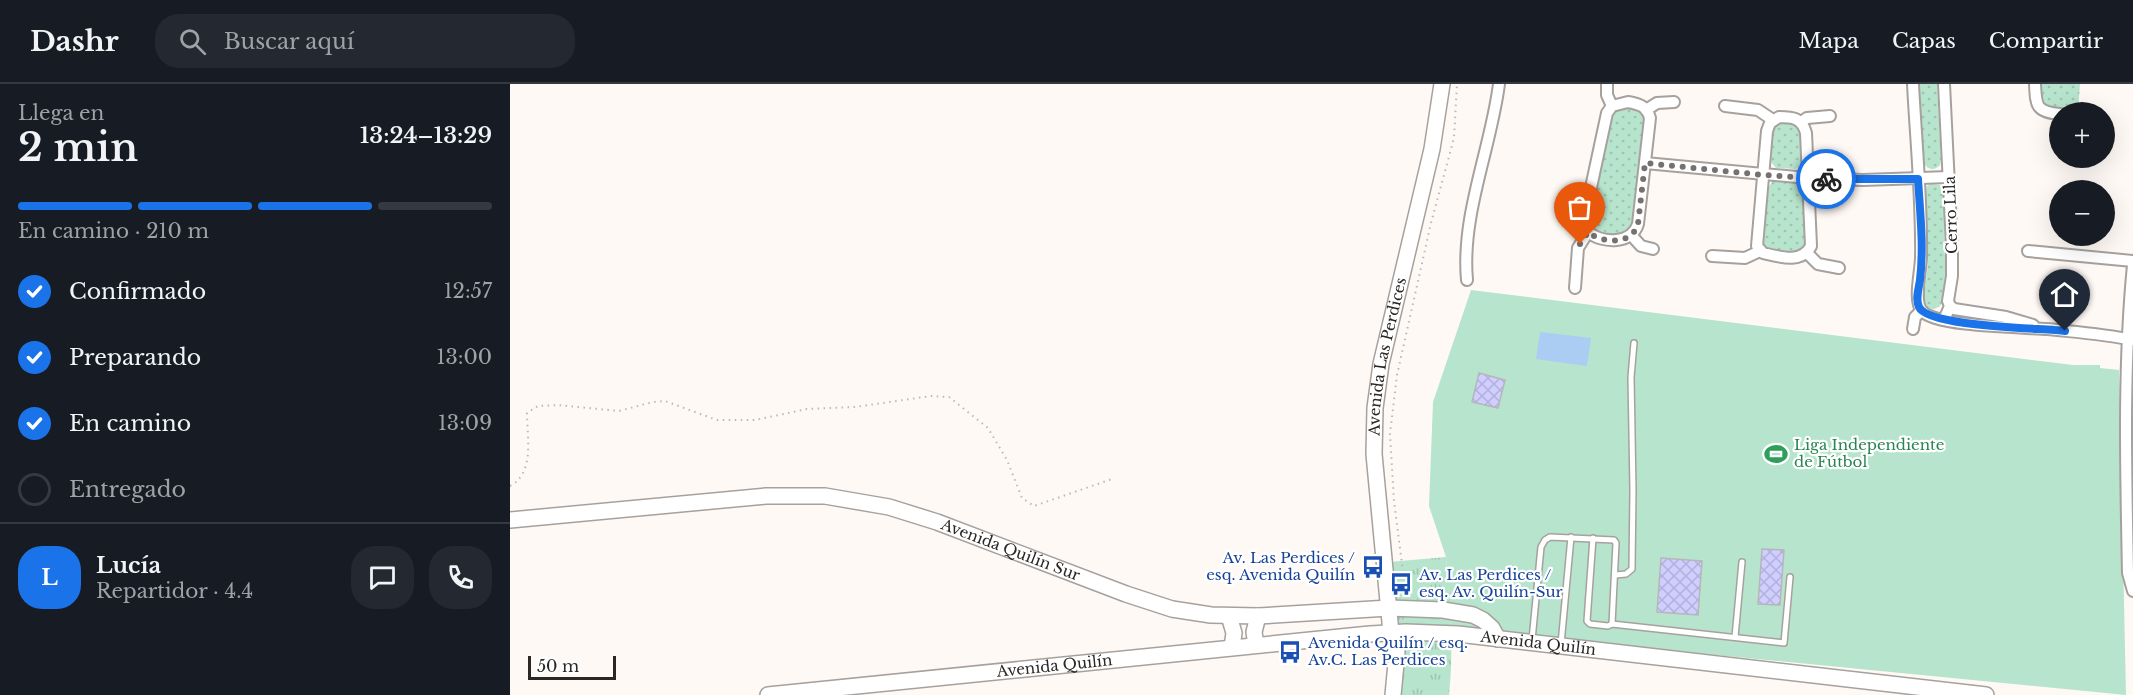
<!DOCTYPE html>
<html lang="es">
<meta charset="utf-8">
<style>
body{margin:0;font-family:"Libre Baskerville",serif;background:#242831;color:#f1f3f6;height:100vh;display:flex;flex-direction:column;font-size:22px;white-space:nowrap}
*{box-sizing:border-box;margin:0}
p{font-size:20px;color:#9ea1a6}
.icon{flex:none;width:33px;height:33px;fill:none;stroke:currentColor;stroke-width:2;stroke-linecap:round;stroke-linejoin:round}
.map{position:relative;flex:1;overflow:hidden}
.drawer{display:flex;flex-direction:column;background:#171b24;width:510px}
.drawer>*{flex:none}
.tools{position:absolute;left:1539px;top:18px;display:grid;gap:12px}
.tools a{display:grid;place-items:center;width:66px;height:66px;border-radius:50%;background:#171b24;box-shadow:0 6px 24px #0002;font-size:30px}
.scale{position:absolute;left:18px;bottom:15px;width:88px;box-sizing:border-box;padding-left:6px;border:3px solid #2a2827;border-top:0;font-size:16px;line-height:21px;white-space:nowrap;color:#2a2827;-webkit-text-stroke:4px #fff;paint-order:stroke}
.pin{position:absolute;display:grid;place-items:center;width:51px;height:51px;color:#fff;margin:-62px -26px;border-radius:50% 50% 50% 0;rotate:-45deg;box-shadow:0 0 6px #0007}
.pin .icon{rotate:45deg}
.courier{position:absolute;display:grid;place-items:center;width:60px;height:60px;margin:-30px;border:4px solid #1a73e8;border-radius:50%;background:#fff;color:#222;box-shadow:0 2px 8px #0007}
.head em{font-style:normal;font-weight:600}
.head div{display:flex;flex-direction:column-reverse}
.head{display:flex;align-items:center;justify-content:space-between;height:102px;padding:0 18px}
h1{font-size:39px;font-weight:600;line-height:45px}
.bar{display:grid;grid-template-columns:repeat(4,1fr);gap:9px 6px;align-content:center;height:72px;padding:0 18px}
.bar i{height:8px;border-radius:4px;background:#363941}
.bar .on{background:#1a73e8}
.bar p{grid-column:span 4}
.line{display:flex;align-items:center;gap:15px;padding:0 18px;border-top:2px solid #363941}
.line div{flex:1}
.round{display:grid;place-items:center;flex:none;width:63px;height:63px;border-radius:24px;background:#242831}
ol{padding:0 18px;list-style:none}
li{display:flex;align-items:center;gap:18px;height:66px}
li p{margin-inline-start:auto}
li .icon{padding:6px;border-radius:50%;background:#1a73e8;color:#fff;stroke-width:4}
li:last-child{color:#9ea1a6}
li i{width:33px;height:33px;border:3px solid #363941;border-radius:50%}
header{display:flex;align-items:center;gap:36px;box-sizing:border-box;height:84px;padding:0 30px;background:#171b24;border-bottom:2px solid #363941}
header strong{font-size:28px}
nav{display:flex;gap:33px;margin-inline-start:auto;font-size:21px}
.search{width:420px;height:54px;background:#242831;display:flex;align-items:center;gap:15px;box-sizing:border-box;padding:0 21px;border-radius:24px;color:#9ea1a6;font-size:22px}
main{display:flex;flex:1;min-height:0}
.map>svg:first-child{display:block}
.grass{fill:url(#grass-dots)}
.park{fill:url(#park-tufts)}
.pitch{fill:#b7e4cc}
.water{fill:#abcdf4}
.building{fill:url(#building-cross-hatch);stroke:#b6b6bb;stroke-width:1.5}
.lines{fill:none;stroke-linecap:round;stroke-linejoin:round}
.lane-casing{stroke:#a7a19e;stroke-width:8}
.street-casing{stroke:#a7a19e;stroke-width:14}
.secondary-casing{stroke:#a7a19e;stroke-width:18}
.path{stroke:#bcb8b5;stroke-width:2;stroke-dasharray:1.5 4.5;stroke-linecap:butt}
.lane{stroke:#fff;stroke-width:5}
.street{stroke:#fff;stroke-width:10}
.secondary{stroke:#fff;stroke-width:15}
.done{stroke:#75716f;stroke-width:6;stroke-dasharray:0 10.8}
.route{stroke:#1a73e8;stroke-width:8}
.labels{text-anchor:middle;stroke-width:4.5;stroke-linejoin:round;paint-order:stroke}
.street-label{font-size:15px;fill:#2a2827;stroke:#fff}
.leisure-label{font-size:15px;fill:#27864d;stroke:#fff;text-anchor:start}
.transit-label{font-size:15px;fill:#164399;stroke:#fff;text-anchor:start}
</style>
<header>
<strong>Dashr</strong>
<div class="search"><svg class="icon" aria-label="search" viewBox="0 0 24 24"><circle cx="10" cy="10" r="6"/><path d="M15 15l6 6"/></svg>Buscar aquí</div>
<nav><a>Mapa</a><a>Capas</a><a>Compartir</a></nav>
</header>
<main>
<section class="drawer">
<div class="head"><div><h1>2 min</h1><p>Llega en</p></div><em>13:24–13:29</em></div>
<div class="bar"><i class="on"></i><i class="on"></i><i class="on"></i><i></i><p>En camino · 210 m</p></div>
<ol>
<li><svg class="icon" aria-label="check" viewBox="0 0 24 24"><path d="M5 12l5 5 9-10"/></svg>Confirmado<p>12:57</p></li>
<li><svg class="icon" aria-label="check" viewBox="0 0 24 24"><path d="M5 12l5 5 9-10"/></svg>Preparando<p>13:00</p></li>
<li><svg class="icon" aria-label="check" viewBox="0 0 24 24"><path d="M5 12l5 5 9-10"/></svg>En camino<p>13:09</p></li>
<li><i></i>Entregado</li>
</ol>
<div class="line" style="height:108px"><b class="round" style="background:#1a73e8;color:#fff">L</b><div><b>Lucía</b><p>Repartidor · 4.4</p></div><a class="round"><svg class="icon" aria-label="chat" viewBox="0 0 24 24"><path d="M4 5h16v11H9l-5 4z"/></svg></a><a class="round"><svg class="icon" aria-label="phone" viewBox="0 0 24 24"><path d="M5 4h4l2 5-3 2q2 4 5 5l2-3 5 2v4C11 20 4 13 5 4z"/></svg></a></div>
</section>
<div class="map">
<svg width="1623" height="611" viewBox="0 0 1623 611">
<defs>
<pattern id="grass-dots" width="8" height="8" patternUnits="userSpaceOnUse" patternTransform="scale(1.5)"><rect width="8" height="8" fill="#b7e4cc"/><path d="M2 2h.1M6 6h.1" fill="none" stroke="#9ec4af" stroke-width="1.8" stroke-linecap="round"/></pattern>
<pattern id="park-tufts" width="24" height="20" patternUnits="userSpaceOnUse" patternTransform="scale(1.5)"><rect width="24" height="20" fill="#b7e4cc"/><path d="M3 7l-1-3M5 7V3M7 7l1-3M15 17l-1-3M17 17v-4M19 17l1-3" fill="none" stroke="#9ec4af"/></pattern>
<pattern id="building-cross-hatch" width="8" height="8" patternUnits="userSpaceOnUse" patternTransform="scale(1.5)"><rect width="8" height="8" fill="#cfcefe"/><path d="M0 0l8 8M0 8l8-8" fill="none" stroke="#b2b1da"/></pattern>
</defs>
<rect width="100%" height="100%" fill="#fff9f5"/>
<!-- grass -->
<g class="grass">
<path d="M1408 0H1427L1431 75 1430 81C1423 89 1414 84 1413 75Z"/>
<path d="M1529 0H1570L1568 27 1541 25 1531 18Z"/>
<path d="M1109 23H1123L1133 29 1135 36 1123 142C1114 155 1091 153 1080 142L1079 135 1101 31Z"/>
<path d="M1269 37H1285C1292 49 1297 74 1286 85L1266 84 1261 78 1262 48Z"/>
<path d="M1263 97 1288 99 1293 104 1296 161 1293 166C1281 170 1264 171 1253 162L1257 105Z"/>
<path d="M1421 100 1430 101 1433 106 1436 185 1432 219 1429 223 1423 225 1417 223 1414 213 1418 180 1415 109 1417 102Z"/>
</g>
<!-- park -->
<path class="park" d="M936 473C940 519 944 565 939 611H881L879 478Z"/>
<!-- pitch -->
<path class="pitch" d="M961 206 1563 281H1590V284L1609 286 1616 611 941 545 936 473 919 422 923 318Z"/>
<!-- water -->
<path class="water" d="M1030 248 1081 254 1077 282 1026 275Z"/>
<!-- building -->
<g class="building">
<path d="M969 289 995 296 988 324 962 318Z"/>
<path d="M1252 465 1274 466 1270 521 1248 520Z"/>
<path d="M1151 474 1192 477 1188 531 1147 528Z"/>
</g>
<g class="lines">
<!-- lane casing -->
<g class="lane-casing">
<g id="lane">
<path d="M1083 454 1077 537 1080 540 1098 542 1102 540 1274 559 1280 493"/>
<path d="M1105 491 1116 490 1122 485 1123 406 1121 293 1124 259"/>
<path d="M1225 553 1232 478"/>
<path d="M1022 556 1031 463 1035 456 1040 453 1104 456 1106 459 1102 540"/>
<path d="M1051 560 1061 453"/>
</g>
</g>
<!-- street casing -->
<g class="street-casing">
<g id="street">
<path d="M1097 0V11L1102 22"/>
<path d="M1403 0C1406 58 1412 116 1411 173 1411 187 1403 217 1412 227 1426 243 1514 243 1537 245 1565 248 1595 250 1623 256"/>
<path d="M1434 0 1442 162V192L1438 217 1440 222 1434 236"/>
<path d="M1525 0C1526 22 1526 28 1550 30"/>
<path d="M1118 18C1129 20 1137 22 1140 34L1128 140C1122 160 1093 160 1078 148L1074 136 1097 29 1102 22Z"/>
<path d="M1215 22 1248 26 1263 36"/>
<path d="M1136 26 1147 19 1164 18"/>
<path d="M1269 33C1283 33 1292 34 1296 49L1301 162C1292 180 1270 173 1253 169L1247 162 1257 47 1260 39Z"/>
<path d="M1291 38 1297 34 1320 32"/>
<path d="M1135 79 1298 94 1353 96 1439 93"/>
<path d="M1122 152 1131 162 1143 165"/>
<path d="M1518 167 1623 177"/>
<path d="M1297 169 1308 180 1329 184"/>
<path d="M1202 172 1235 174 1250 167"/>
<path d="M1623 181C1613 283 1616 386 1618 489L1623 507"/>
<path d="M957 196C951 131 981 64 989 0"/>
<path d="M1065 204 1068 164 1078 148"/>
<path d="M1440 222 1444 225 1496 233 1523 241"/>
<path d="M1403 245 1405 233 1411 227"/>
</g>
</g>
<!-- secondary casing -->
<g class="secondary-casing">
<g id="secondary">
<path id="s1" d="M0 436 256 412H315L379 423 427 438 616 510 662 525 701 531 748 532 879 524 933 526 963 531 973 536 982 544 988 555"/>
<path d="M719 532 724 549 722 563"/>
<path d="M746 561 744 548 748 532"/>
<path id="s2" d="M258 611 860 550 896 548 948 550 1476 611"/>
<path id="s3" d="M883 611 887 569 885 555 881 549 864 370 865 324 871 280 922 65 932 0"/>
</g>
</g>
<!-- path -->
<g class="path">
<path d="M0 402C25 389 17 353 17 329L28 322 48 321 109 327 143 318 155 317 207 336H245L297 325 345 323 421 312 439 313 478 344 497 376 512 414 524 422 602 395"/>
<path d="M896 512 884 417 880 350 887 291 921 139 944 54 947 0"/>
</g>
<!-- lane -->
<use href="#lane" class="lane"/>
<!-- street -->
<use href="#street" class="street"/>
<!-- secondary -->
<use href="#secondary" class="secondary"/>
</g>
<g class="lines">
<!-- done -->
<path class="done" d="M1070 160 1078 148C1093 160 1122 161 1128 140L1135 79 1254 91 1316 95"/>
<!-- route -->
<path class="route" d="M1316 95H1408C1410 128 1414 162 1410 196 1409 204 1405 215 1409 223 1418 243 1531 244 1555 247"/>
</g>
<!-- icons -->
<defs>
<g id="stadium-bare" transform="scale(1.8)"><path d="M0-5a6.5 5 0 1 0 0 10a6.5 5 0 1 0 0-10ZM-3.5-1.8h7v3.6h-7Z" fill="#2e9e5b" stroke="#fff" stroke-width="2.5" paint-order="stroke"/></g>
<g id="bus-bare" transform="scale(1.8)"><path d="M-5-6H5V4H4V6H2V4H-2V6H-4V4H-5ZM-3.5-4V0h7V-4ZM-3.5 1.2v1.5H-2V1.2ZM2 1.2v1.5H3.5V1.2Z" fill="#1a4fb4" stroke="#fff" stroke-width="2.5" paint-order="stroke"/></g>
</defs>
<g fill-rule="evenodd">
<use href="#stadium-bare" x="1266" y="370"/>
<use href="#bus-bare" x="863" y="483"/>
<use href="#bus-bare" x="891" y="500"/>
<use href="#bus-bare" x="780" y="568"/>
</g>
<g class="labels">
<!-- street labels -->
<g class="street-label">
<text transform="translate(1441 131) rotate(-92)" y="5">Cerro Lila</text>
<text dy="5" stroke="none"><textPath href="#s3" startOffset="342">Avenida Las Perdices</textPath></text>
<text dy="5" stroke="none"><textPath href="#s1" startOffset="510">Avenida Quilín Sur</textPath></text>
<text dy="5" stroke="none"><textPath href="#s2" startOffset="774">Avenida Quilín</textPath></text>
<text dy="5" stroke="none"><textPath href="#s2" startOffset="288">Avenida Quilín</textPath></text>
</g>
<!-- leisure labels -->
<g class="leisure-label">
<text x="1284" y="366">Liga Independiente<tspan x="1284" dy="17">de Fútbol</tspan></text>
</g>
<!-- transit labels -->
<g class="transit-label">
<text x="845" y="479" text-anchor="end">Av. Las Perdices /<tspan x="845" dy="17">esq. Avenida Quilín</tspan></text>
<text x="909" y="496">Av. Las Perdices /<tspan x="909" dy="17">esq. Av. Quilín-Sur</tspan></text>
<text x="798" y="564">Avenida Quilín / esq.<tspan x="798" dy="17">Av.C. Las Perdices</tspan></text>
</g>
</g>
</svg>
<div class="tools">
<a>+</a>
<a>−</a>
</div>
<div class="scale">50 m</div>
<div class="pin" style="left:1070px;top:160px;background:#ea580c"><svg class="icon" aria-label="bag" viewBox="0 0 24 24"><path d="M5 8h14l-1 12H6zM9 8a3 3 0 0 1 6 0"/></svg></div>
<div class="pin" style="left:1555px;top:247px;background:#1f2937"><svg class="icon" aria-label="home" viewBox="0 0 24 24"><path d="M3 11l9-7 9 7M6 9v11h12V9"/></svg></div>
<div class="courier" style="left:1316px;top:95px"><svg class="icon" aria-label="bike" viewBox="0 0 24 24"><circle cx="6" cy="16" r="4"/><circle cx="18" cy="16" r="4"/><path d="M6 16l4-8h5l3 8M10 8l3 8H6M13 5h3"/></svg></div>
</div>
</main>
